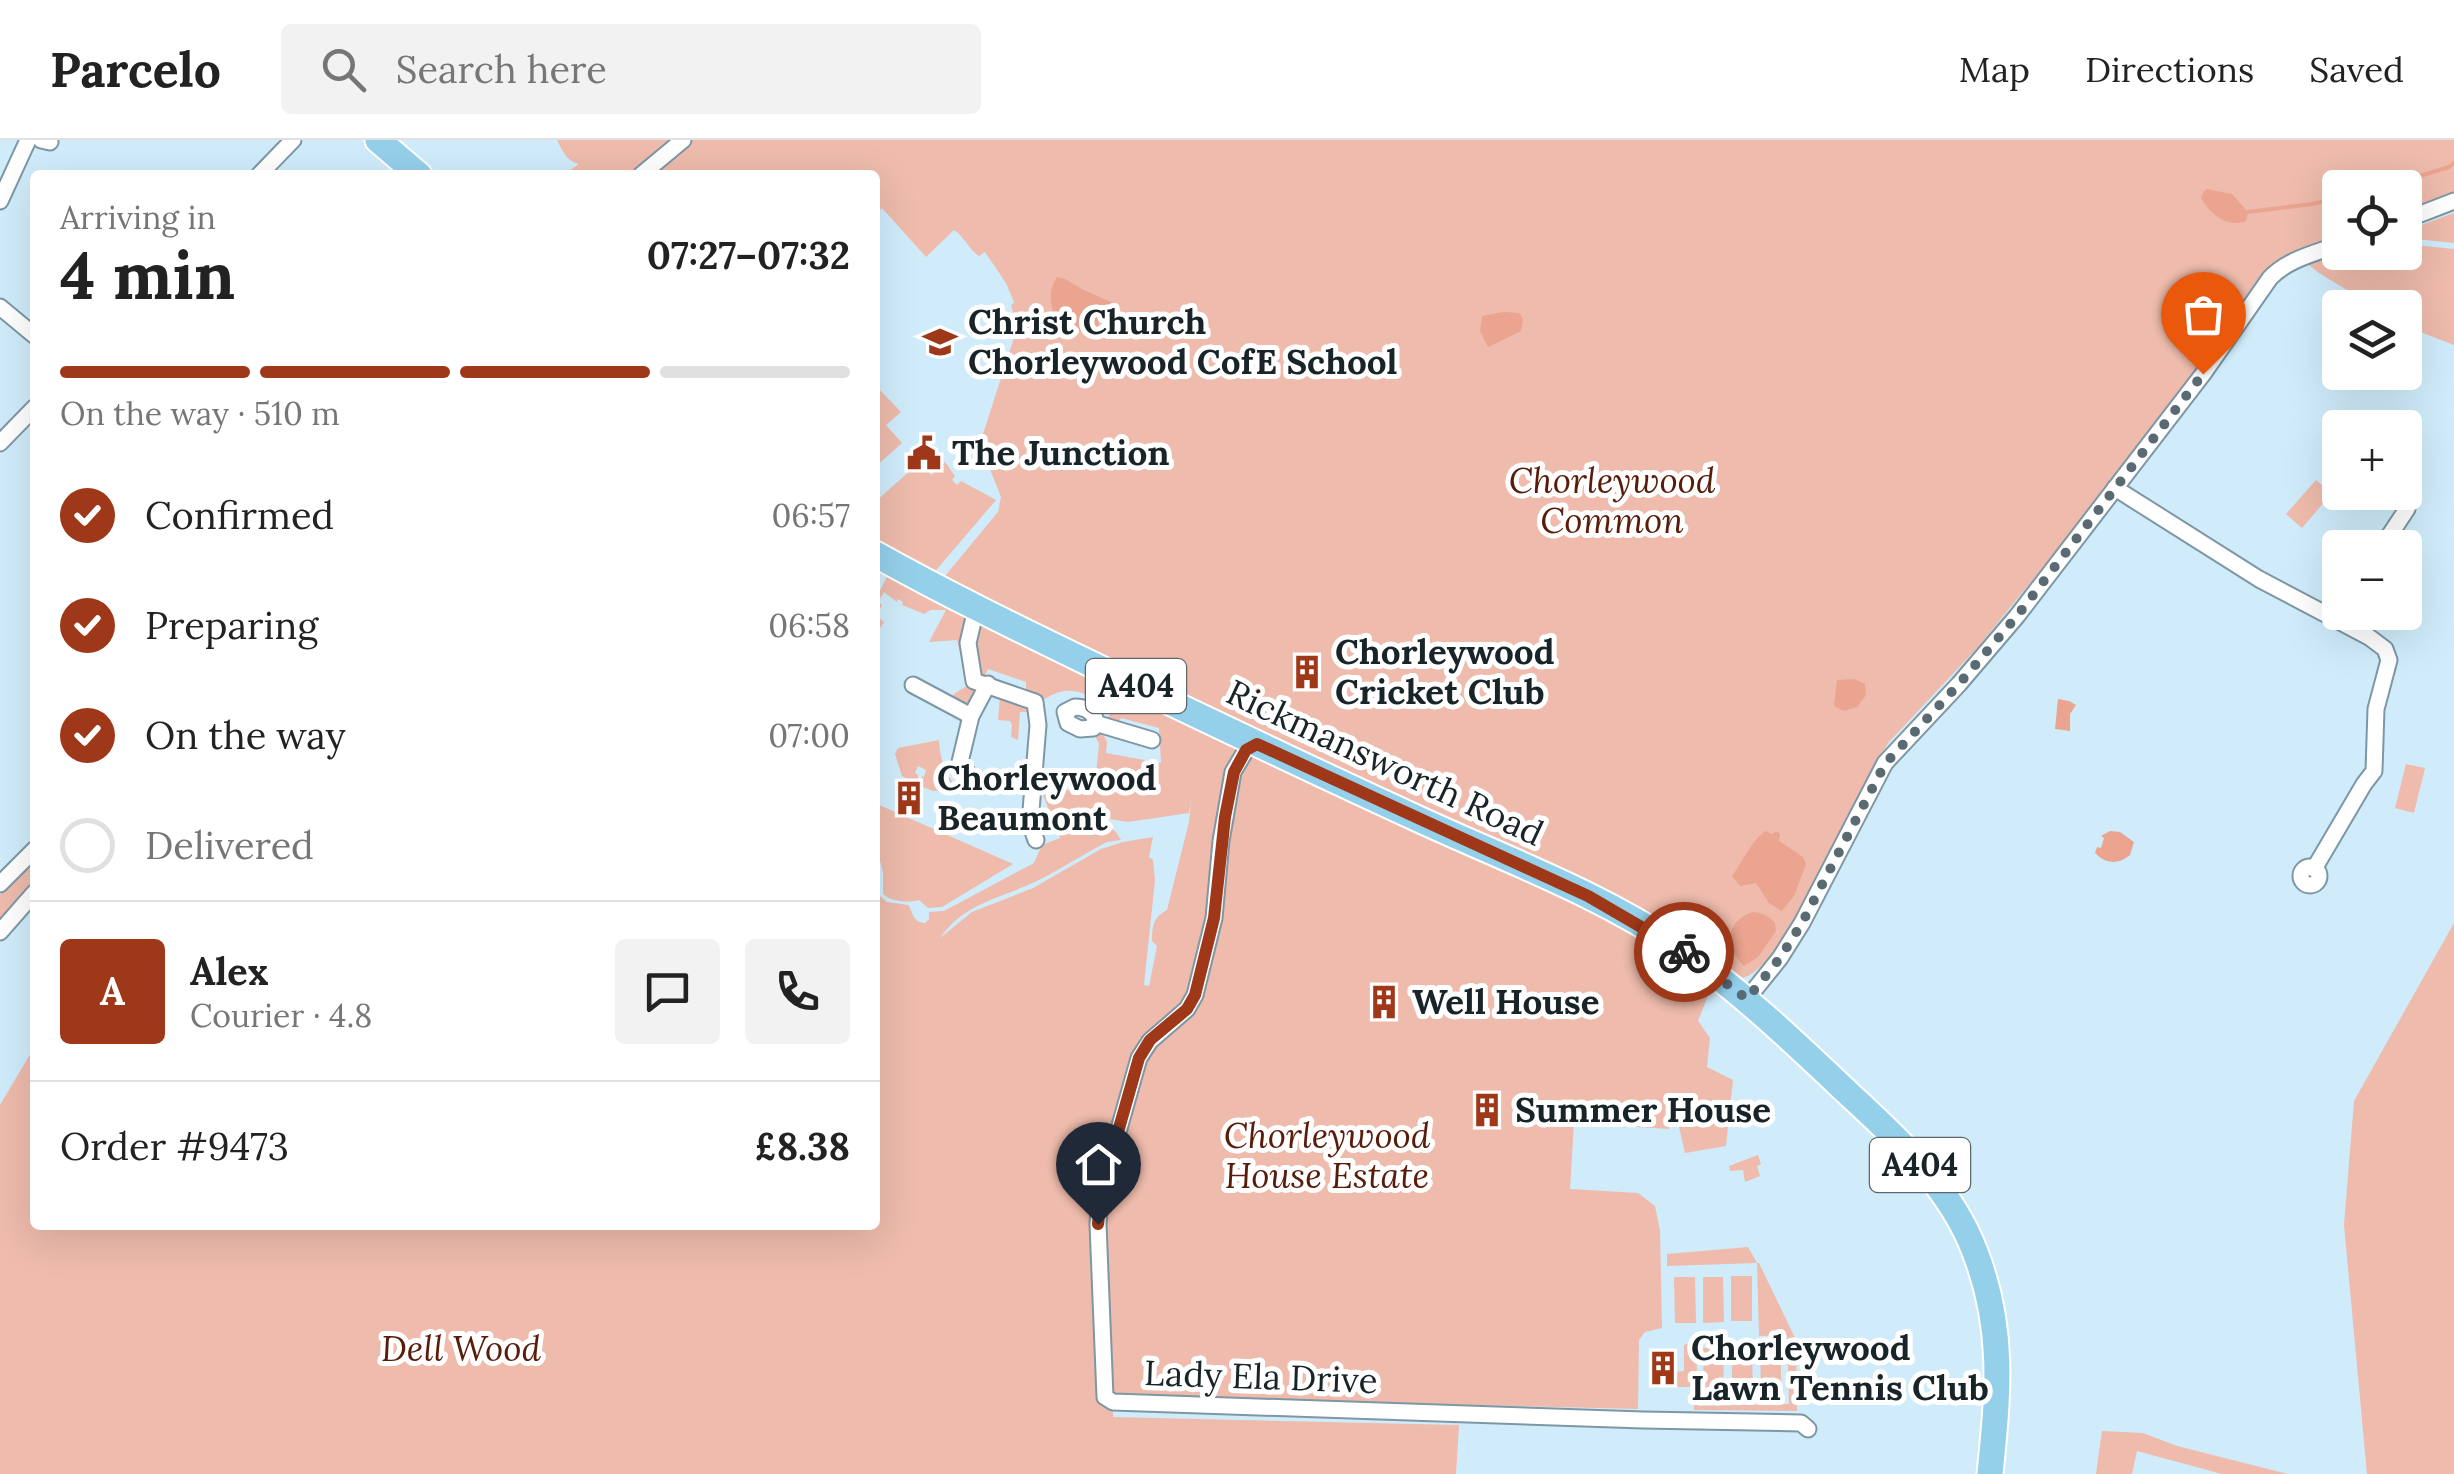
<!DOCTYPE html>
<meta charset="utf-8">
<style>
body{margin:0;font-family:Lora,serif;background:#f2f2f2;color:#222;height:100vh;display:flex;flex-direction:column;font-size:38px;white-space:nowrap}
*{box-sizing:border-box;margin:0}
p{font-size:32px;color:#767676}
.icon{flex:none;width:55px;height:55px;fill:none;stroke:currentColor;stroke-width:2;stroke-linecap:round;stroke-linejoin:round}
.map{position:relative;flex:1;overflow:hidden}
.panel{position:absolute;left:30px;top:30px;width:850px;height:1060px;display:flex;flex-direction:column;background:#fff;border-radius:10px;box-shadow:0 10px 40px #0002}
.panel>*{flex:none}
.buttons{position:absolute;left:2322px;top:30px;display:grid;gap:20px}
.buttons a{display:grid;place-items:center;width:100px;height:100px;border-radius:10px;background:#fff;box-shadow:0 10px 40px #0002;font-size:50px}
.pin{position:absolute;display:grid;place-items:center;width:85px;height:85px;color:#fff;margin:-102px -42px;border-radius:50% 50% 50% 0;rotate:-45deg;box-shadow:0 0 10px #0007}
.pin .icon{rotate:45deg}
.courier{position:absolute;display:grid;place-items:center;width:100px;height:100px;margin:-50px;border:8px solid #9f3818;border-radius:50%;background:#fff;color:#222;box-shadow:0 2px 12px #0007}
.headline em{font-style:normal;font-weight:800}
.headline div{display:flex;flex-direction:column-reverse}
.headline{display:flex;align-items:center;justify-content:space-between;height:170px;padding:0 30px}
h1{font-size:65px;font-weight:800;line-height:75px}
.bar{display:grid;grid-template-columns:repeat(4,1fr);gap:15px 10px;align-content:center;height:120px;padding:0 30px}
.bar i{height:12px;border-radius:8px;background:#e0e0e0}
.bar .current{background:#9f3818}
.bar p{grid-column:span 4}
.line{display:flex;align-items:center;gap:25px;padding:0 30px;border-top:2px solid #e0e0e0}
.line div{flex:1}
.round{display:grid;place-items:center;flex:none;width:105px;height:105px;border-radius:10px;background:#f2f2f2}
ol{padding:0 30px;list-style:none}
li{display:flex;align-items:center;gap:30px;height:110px}
li p{margin-inline-start:auto}
li .icon{padding:10px;border-radius:50%;background:#9f3818;color:#fff;stroke-width:4}
li:last-child{color:#767676}
li i{width:55px;height:55px;border:5px solid #e0e0e0;border-radius:50%}
header{display:flex;align-items:center;gap:60px;box-sizing:border-box;height:140px;padding:0 50px;background:#fff;border-bottom:2px solid #e0e0e0}
header strong{font-size:48px}
nav{display:flex;gap:55px;margin-inline-start:auto;font-size:35px}
.search{width:700px;height:90px;background:#f2f2f2;display:flex;align-items:center;gap:25px;box-sizing:border-box;padding:0 35px;border-radius:10px;color:#767676;font-size:38px}
.map>svg:first-child{display:block}
.green{fill:#eebbac;fill-rule:evenodd}
.water{fill:#eaa48f}
.lines{fill:none;stroke-linecap:round;stroke-linejoin:round}
.stream{stroke:#eaa48f;stroke-width:4}
.street-casing{stroke:#7d97a5;stroke-width:19}
.primary-casing{stroke:#fff;stroke-width:29}
.street{stroke:#fff;stroke-width:15}
.primary{stroke:#95d0eb;stroke-width:25}
.done{stroke:#596a72;stroke-width:10;stroke-dasharray:0 18}
.route{stroke:#9f3818;stroke-width:12}
.labels{text-anchor:middle;stroke-width:10;stroke-linejoin:round;paint-order:stroke}
.shield{fill:#fff;stroke:#5e6669;stroke-width:2.5}
.shield-label{font-size:32px;font-weight:bold;fill:#192429}
.poi-label{font-size:35px;font-weight:bold;fill:#192429;stroke:#fff;text-anchor:start}
.park-label{font-size:35px;font-style:italic;fill:#5a1c0a;stroke:#fff}
.street-label{font-size:35px;fill:#192429;stroke:#fff}
</style>
<header>
<strong>Parcelo</strong>
<div class="search"><svg class="icon" aria-label="search" viewBox="0 0 24 24"><circle cx="10" cy="10" r="6"/><path d="M15 15l6 6"/></svg>Search here</div>
<nav><a>Map</a><a>Directions</a><a>Saved</a></nav>
</header>
<div class="map">
<svg width="2454" height="1334" viewBox="0 0 2454 1334">
<rect width="100%" height="100%" fill="#d0ecfb"/>
<!-- green -->
<g class="green">
<path d="M557 0H671L628 35H563L579 24C567 22 562 10 557 0Z"/>
<path d="M692 0H2454V54L2405 73V48H2340V95C2307 109 2279 115 2255 143L2191 235 2055 412 1978 507 1889 602 1881 614 1831 710 1832 712C1817 740 1772 831 1743 838L944 440 945 436 998 372 1001 357 985 317 983 294 1020 179 1015 178 1011 166 1014 162 1006 143 985 112 979 116C968 109 965 97 954 90L926 117 882 68 875 75V35H648Z"/>
<path d="M2454 73V103L2405 98V91Z"/>
<path d="M2405 104 2454 109V205L2405 186V168L2375 167 2319 133 2305 122 2342 113 2405 112Z"/>
<path d="M875 245 901 272 886 285 902 303 875 327Z"/>
<path d="M920 322 931 335 945 322 955 336 952 340 957 345 961 341 996 360 932 435 875 400V362Z"/>
<path d="M2316 340 2332 353 2302 388 2286 374Z"/>
<path d="M888 435 1279 626 1582 766 1651 806 1711 848 1698 881 1710 898 1707 927 1733 940 1726 1006 1685 1013 1674 965 1670 967 1669 989 1574 983 1570 1049 1638 1053 1655 1066 1660 1090 1662 1188 1645 1192 1639 1200 1638 1269 1113 1256V1277L1459 1285 1456 1334H0V965L35 906V1085H875V714L880 736V756L887 762 908 765C913 770 911 782 925 783L929 779V772L944 771 1034 723 1042 705 1060 698 1041 650V641L1054 642V649L1081 651 1082 644H1090L1091 635H1096L1099 604 1094 593 1100 590 1107 601 1106 613 1161 623 1159 588 1121 578 1117 584 1104 580 1110 575C1093 553 1069 542 1045 559L1026 552V542L988 529 970 568 953 560 954 554 968 545 957 500 929 502 946 470H931L924 474 902 465 903 462 898 459 897 462 884 452 878 462 882 465 876 476 884 482 875 496V460ZM1191 659 1189 682 1167 770C1154 777 1152 785 1152 801L1157 806 1149 846 1144 845 1155 740 1153 720 1149 717 1153 697 1123 702 1101 709 1033 748 972 772 940 798C963 765 994 760 1028 745 1054 734 1081 715 1107 702L1121 700 1116 692 1098 679V677L1128 682 1189 673Z"/>
<path d="M1000 556 1028 567 1029 572H1020L1018 600 1011 597 1012 585 1010 581 998 580Z"/>
<path d="M939 600C940 620 945 632 957 649L933 651 923 647 922 636 924 637 926 630 918 626 915 633 918 635V644L902 636 895 614 898 608Z"/>
<path d="M2406 624 2425 628 2414 673 2395 668Z"/>
<path d="M877 664 1013 724 942 767 928 768 919 760C908 763 892 762 883 754V732L875 702V667Z"/>
<path d="M35 717V747L0 787V755Z"/>
<path d="M2454 783V1334H2367L2344 1085 2354 961Z"/>
<path d="M1758 1015 1761 1024 1757 1026 1760 1036 1745 1042 1743 1030 1730 1031 1729 1026Z"/>
<path d="M1748 1107 1757 1123H1759L1796 1200 1797 1271 1694 1270V1247H1676V1232L1684 1231V1205L1696 1201 1698 1266 1789 1264 1787 1195 1759 1196 1757 1123 1667 1126V1114Z"/>
<rect x="1731" y="1136" width="21" height="45"/>
<path d="M1674 1137H1695L1696 1183H1675Z"/>
<path d="M1703 1137H1723L1724 1182 1703 1183Z"/>
<path d="M1760 1207H1781V1253L1761 1254Z"/>
<path d="M1703 1208H1723L1724 1255H1704Z"/>
<path d="M1732 1208H1752L1753 1254H1732Z"/>
<path d="M2102 1291 2143 1293 2177 1306 2288 1334H2222L2137 1311 2132 1334H2096Z"/>
</g>
<!-- water -->
<g class="water">
<path d="M2207 49 2232 54 2248 72 2246 81C2227 88 2211 75 2201 58L2204 51Z"/>
<path d="M1057 137 1065 139 1082 149 1113 163V167L1099 182 1095 194 1080 191 1055 177C1050 164 1048 150 1057 137Z"/>
<path d="M1503 172 1519 173 1523 179 1521 191 1488 207 1480 191 1482 176Z"/>
<path d="M1854 539 1865 544 1866 555 1857 567 1844 571 1834 566 1837 540Z"/>
<path d="M2058 559 2069 561 2076 565 2070 574V591L2055 589Z"/>
<path d="M1765 691 1772 694 1776 691 1780 694 1779 701 1803 717 1806 724 1794 756 1782 771 1769 763 1756 743 1740 746 1732 736C1744 720 1749 704 1765 691Z"/>
<path d="M2110 691 2120 692 2134 702 2130 715C2118 725 2106 724 2095 713L2097 707 2101 708 2104 698 2101 696Z"/>
<path d="M1753 772C1763 773 1768 776 1775 783L1776 791 1758 817 1744 826C1724 807 1725 781 1753 772Z"/>
</g>
<g class="lines">
<!-- stream -->
<g class="stream">
<path d="M2381 48 2449 27 2454 23"/>
<path d="M2248 72 2312 64 2340 58"/>
</g>
<!-- street casing -->
<g class="street-casing">
<g id="street">
<path d="M41 0 50 2"/>
<path d="M259 35 293 0"/>
<path d="M641 35 683 0"/>
<path d="M0 61 28 0"/>
<path d="M2405 80 2454 61"/>
<path d="M0 167 35 196"/>
<path d="M0 303 35 267"/>
<path d="M2115 348 2259 439 2369 497 2385 509 2389 520 2376 569 2374 631 2364 644 2314 729"/>
<path d="M2381 408 2407 369"/>
<path d="M976 469 968 503 974 541 1035 562 1038 585 1030 683 1036 700"/>
<path d="M913 545 971 576"/>
<path d="M1075 567C1084 567 1091 570 1095 578L1093 588 1080 589 1068 583 1065 572Z"/>
<path d="M1095 583 1152 600"/>
<path d="M1257 603 1246 610 1233 632 1221 701 1214 778 1195 855 1187 869 1150 901 1139 918 1100 1056 1098 1084 1105 1257 1113 1262 1643 1280 1801 1283 1808 1289"/>
<path d="M969 635 960 622 971 576 988 544"/>
<circle cx="2310" cy="736" r="9"/>
<path d="M0 744 35 709"/>
<path d="M0 792 35 752"/>
<path d="M1747 859 1780 818 1802 783 1885 623 1959 544 2017 476 2203 234 2270 138C2288 119 2316 113 2340 104"/>
</g>
</g>
<!-- primary casing -->
<g class="primary-casing">
<g id="primary">
<path d="M378 0 419 35"/>
<path d="M875 414C959 461 1046 502 1132 544 1226 589 1320 634 1414 677 1502 718 1599 753 1679 808 1741 851 1795 903 1850 955 1899 1000 1951 1048 1975 1112 2005 1189 1998 1254 1990 1334"/>
</g>
</g>
<!-- street -->
<use href="#street" class="street"/>
<!-- primary -->
<use href="#primary" class="primary"/>
</g>
<g class="lines">
<!-- done -->
<path class="done" d="M1684 812 1747 859 1780 818 1802 783 1885 624 1959 544 2017 476 2203 234"/>
<!-- route -->
<path class="route" d="M1098 1084 1102 1048 1139 918 1150 900 1187 869 1195 855 1214 778 1225 677 1234 632 1246 610 1257 604 1588 756 1684 812"/>
</g>
<!-- icons -->
<defs>
<g id="school-bare" transform="scale(2.7)"><path d="M0-5L7-2L0 1L-7-2ZM-4 1L0 2.5L4 1V4Q0 6-4 4Z" fill="#9f3818" stroke="#fff" stroke-width="2.5" paint-order="stroke"/></g>
<g id="civic-bare" transform="scale(2.7)"><path d="M-.6-6.5H3V-4.5H.6V-3L4-1V1h2V6H-6V1h2V-1L-.6-3ZM-1.2 2.5V6h2.4V2.5Z" fill="#9f3818" stroke="#fff" stroke-width="2.5" paint-order="stroke"/></g>
<g id="building-bare" transform="scale(2.7)"><path d="M-4-6H4V6H1V3H-1V6H-4ZM-2.5-4.3h1.7v1.8h-1.7ZM.8-4.3h1.7v1.8H.8ZM-2.5-1h1.7V.8h-1.7ZM.8-1h1.7V.8H.8Z" fill="#9f3818" stroke="#fff" stroke-width="2.5" paint-order="stroke"/></g>
</defs>
<g fill-rule="evenodd">
<use href="#school-bare" x="940" y="202"/>
<use href="#civic-bare" x="924" y="313"/>
<use href="#building-bare" x="1307" y="532"/>
<use href="#building-bare" x="909" y="658"/>
<use href="#building-bare" x="1384" y="862"/>
<use href="#building-bare" x="1487" y="970"/>
<use href="#building-bare" x="1663" y="1228"/>
</g>
<g class="labels">
<!-- shield labels -->
<g class="shield">
<rect x="1086" y="519" width="100" height="54" rx="8"/>
<rect x="1870" y="998" width="100" height="54" rx="8"/>
</g>
<g class="shield-label">
<text x="1136" y="557">A404</text>
<text x="1920" y="1036">A404</text>
</g>
<!-- poi labels -->
<g class="poi-label">
<text x="968" y="194">Christ Church<tspan x="968" dy="40">Chorleywood CofE School</tspan></text>
<text x="952" y="325">The Junction</text>
<text x="1335" y="524">Chorleywood<tspan x="1335" dy="40">Cricket Club</tspan></text>
<text x="937" y="650">Chorleywood<tspan x="937" dy="40">Beaumont</tspan></text>
<text x="1412" y="874">Well House</text>
<text x="1515" y="982">Summer House</text>
<text x="1691" y="1220">Chorleywood<tspan x="1691" dy="40">Lawn Tennis Club</tspan></text>
</g>
<!-- park labels -->
<g class="park-label">
<text x="1612" y="353">Chorleywood<tspan x="1612" dy="40">Common</tspan></text>
<text x="1327" y="1008">Chorleywood<tspan x="1327" dy="40">House Estate</tspan></text>
<text x="461" y="1221">Dell Wood</text>
</g>
<!-- street labels -->
<g class="street-label">
<text transform="translate(1385 623) rotate(25)" y="12">Rickmansworth Road</text>
<text transform="translate(1261 1237) rotate(2)" y="12">Lady Ela Drive</text>
</g>
</g>
</svg>
<div class="buttons">
<a><svg class="icon" aria-label="locate" viewBox="0 0 24 24"><circle cx="12" cy="12" r="6"/><path d="M12 2v4M12 18v4M2 12h4M18 12h4"/></svg></a>
<a><svg class="icon" aria-label="layers" viewBox="0 0 24 24"><path d="M12 4l9 5-9 5-9-5zM3 14l9 5 9-5"/></svg></a>
<a>+</a>
<a>−</a>
</div>
<div class="pin" style="left:2203px;top:234px;background:#ea580c"><svg class="icon" aria-label="bag" viewBox="0 0 24 24"><path d="M5 8h14l-1 12H6zM9 8a3 3 0 0 1 6 0"/></svg></div>
<div class="pin" style="left:1098px;top:1084px;background:#1f2937"><svg class="icon" aria-label="home" viewBox="0 0 24 24"><path d="M3 11l9-7 9 7M6 9v11h12V9"/></svg></div>
<div class="courier" style="left:1684px;top:812px"><svg class="icon" aria-label="bike" viewBox="0 0 24 24"><circle cx="6" cy="16" r="4"/><circle cx="18" cy="16" r="4"/><path d="M6 16l4-8h5l3 8M10 8l3 8H6M13 5h3"/></svg></div>
<section class="panel">
<div class="headline"><div><h1>4 min</h1><p>Arriving in</p></div><em>07:27–07:32</em></div>
<div class="bar"><i class="current"></i><i class="current"></i><i class="current"></i><i></i><p>On the way · 510 m</p></div>
<ol>
<li><svg class="icon" aria-label="check" viewBox="0 0 24 24"><path d="M5 12l5 5 9-10"/></svg>Confirmed<p>06:57</p></li>
<li><svg class="icon" aria-label="check" viewBox="0 0 24 24"><path d="M5 12l5 5 9-10"/></svg>Preparing<p>06:58</p></li>
<li><svg class="icon" aria-label="check" viewBox="0 0 24 24"><path d="M5 12l5 5 9-10"/></svg>On the way<p>07:00</p></li>
<li><i></i>Delivered</li>
</ol>
<div class="line" style="height:180px"><b class="round" style="background:#9f3818;color:#fff">A</b><div><b>Alex</b><p>Courier · 4.8</p></div><a class="round"><svg class="icon" aria-label="chat" viewBox="0 0 24 24"><path d="M4 5h16v11H9l-5 4z"/></svg></a><a class="round"><svg class="icon" aria-label="phone" viewBox="0 0 24 24"><path d="M5 4h4l2 5-3 2q2 4 5 5l2-3 5 2v4C11 20 4 13 5 4z"/></svg></a></div>
<div class="line" style="height:130px"><div>Order #9473</div><b>£8.38</b></div>
</section>
</div>
